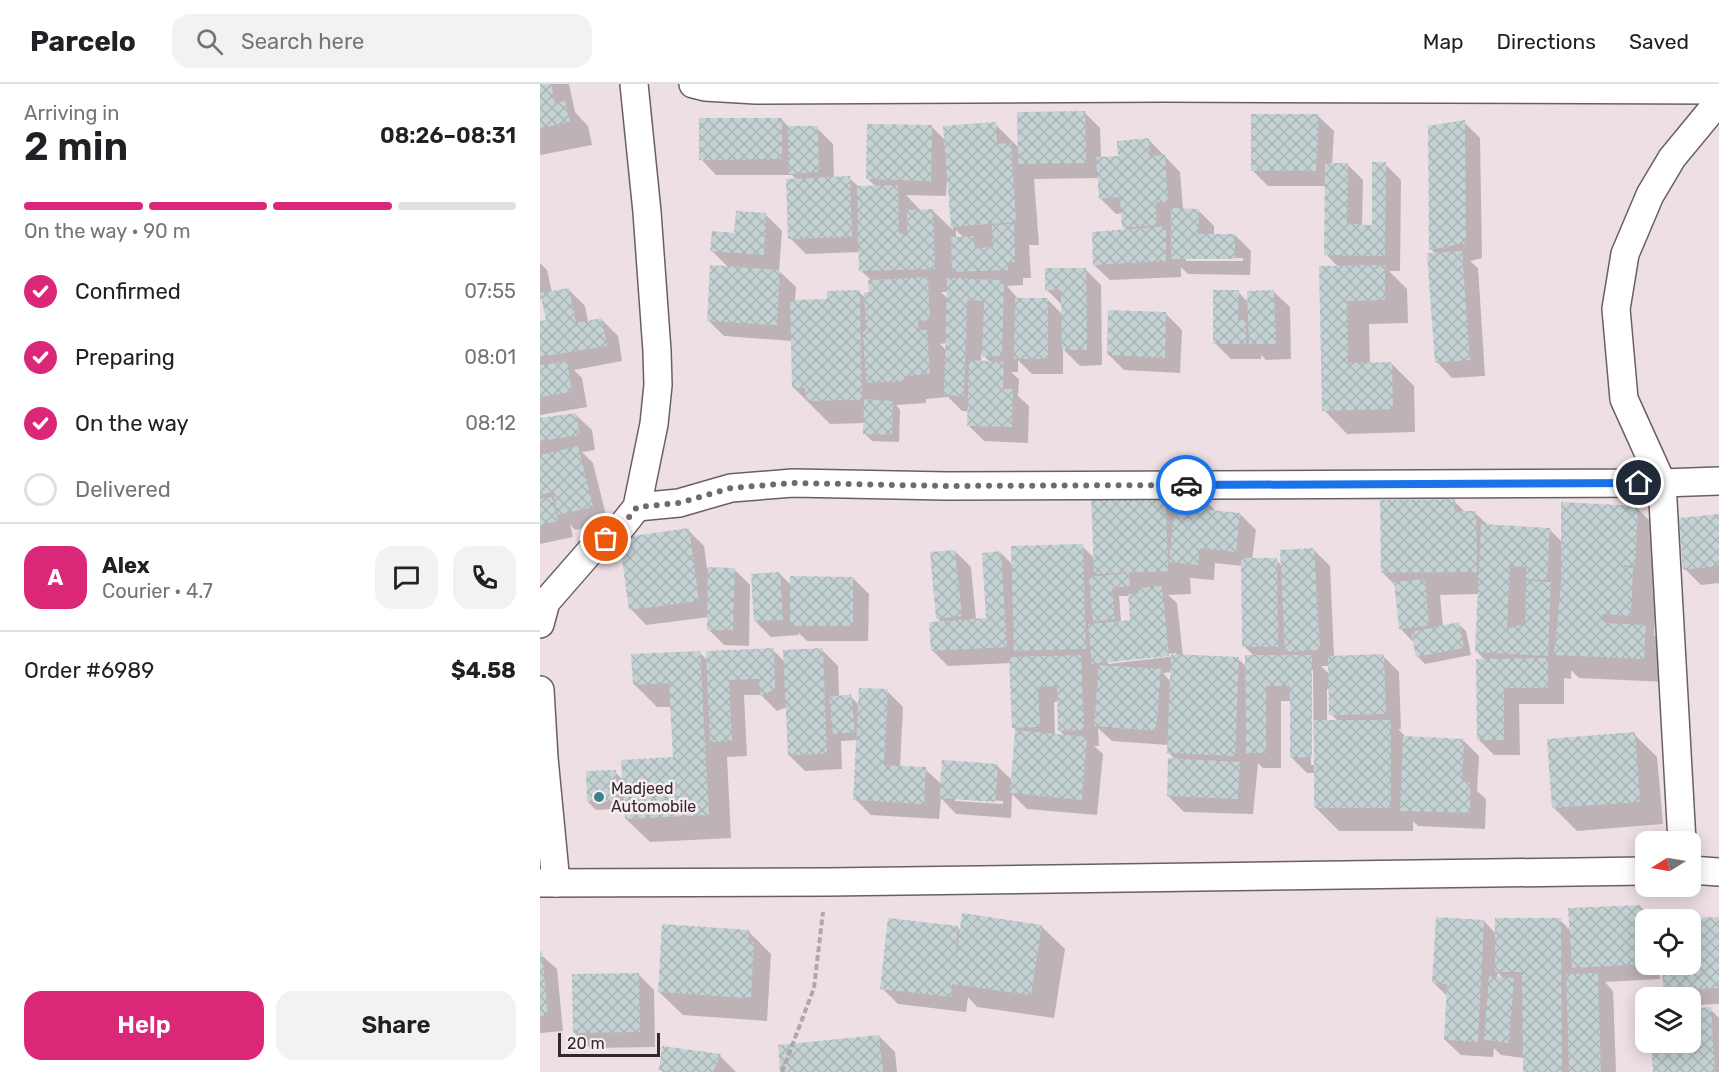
<!DOCTYPE html>
<meta charset="utf-8">
<style>
body{margin:0;font-family:Rubik,sans-serif;background:#f2f2f2;color:#202124;height:100vh;display:flex;flex-direction:column;font-size:22px;white-space:nowrap}
*{box-sizing:border-box;margin:0}
p{font-size:20px;color:#757577}
.icon{flex:none;width:33px;height:33px;fill:none;stroke:currentColor;stroke-width:2;stroke-linecap:round;stroke-linejoin:round}
.map{position:relative;flex:1;overflow:hidden}
.drawer{display:flex;flex-direction:column;background:#fff;width:540px}
.drawer>*{flex:none}
.needle{width:39px;rotate:259deg}
.fabs{position:absolute;left:1095px;top:747px;display:grid;gap:12px}
.fabs a{display:grid;place-items:center;width:66px;height:66px;border-radius:12px;background:#fff;box-shadow:0 3px 15px #0003;font-size:30px}
.scale{position:absolute;left:18px;bottom:15px;width:102px;box-sizing:border-box;padding-left:6px;border:3px solid #2f2a2c;border-top:0;font-size:16px;line-height:21px;white-space:nowrap;color:#2f2a2c;-webkit-text-stroke:4px #faedf1;paint-order:stroke}
.pin{position:absolute;display:grid;place-items:center;width:51px;height:51px;color:#fff;margin:-26px;border:3px solid #fff;border-radius:50%;box-shadow:0 2px 6px #0007}
.courier{position:absolute;display:grid;place-items:center;width:60px;height:60px;margin:-30px;border:4px solid #1a73e8;border-radius:50%;background:#fff;color:#222;box-shadow:0 2px 8px #0007}
.summary em{font-style:normal;font-weight:600}
.summary div{display:flex;flex-direction:column-reverse}
.summary{display:flex;align-items:center;justify-content:space-between;height:102px;padding:0 24px}
h1{font-size:39px;font-weight:600;line-height:45px}
.bar{display:grid;grid-template-columns:repeat(4,1fr);gap:9px 6px;align-content:center;height:72px;padding:0 24px}
.bar i{height:8px;border-radius:4px;background:#e0e0e0}
.bar .on{background:#db2777}
.bar p{grid-column:span 4}
.line{display:flex;align-items:center;gap:15px;padding:0 24px;border-top:2px solid #e0e0e0}
.line div{flex:1}
.round{display:grid;place-items:center;flex:none;width:63px;height:63px;border-radius:18px;background:#f2f2f2}
ol{padding:0 24px;list-style:none}
li{display:flex;align-items:center;gap:18px;height:66px}
li p{margin-inline-start:auto}
li .icon{padding:6px;border-radius:50%;background:#db2777;color:#fff;stroke-width:4}
li:last-child{color:#757577}
li i{width:33px;height:33px;border:3px solid #e0e0e0;border-radius:50%}
.button{display:flex;gap:12px;margin-top:auto;padding:12px 24px}
.button a{flex:1;height:69px;border-radius:18px;background:#db2777;color:#fff;font-size:24px;font-weight:600;line-height:69px;text-align:center}
.button a+a{background:#f2f2f2;color:#202124}
header{display:flex;align-items:center;gap:36px;box-sizing:border-box;height:84px;padding:0 30px;background:#fff;border-bottom:2px solid #e0e0e0}
header strong{font-size:28px}
nav{display:flex;gap:33px;margin-inline-start:auto;font-size:21px}
.search{width:420px;height:54px;background:#f2f2f2;display:flex;align-items:center;gap:15px;box-sizing:border-box;padding:0 21px;border-radius:18px;color:#757577;font-size:22px}
main{display:flex;flex:1;min-height:0}
.map>svg:first-child{display:block}
.shadow{fill:#0003;fill-rule:evenodd}
.building{fill:url(#building-cross-hatch)}
.lines{fill:none;stroke-linecap:round;stroke-linejoin:round}
.street-casing{stroke:#6b5f63;stroke-width:30}
.path{stroke:#b1a6aa;stroke-width:4;stroke-dasharray:6 3;stroke-linecap:butt}
.street{stroke:#fff;stroke-width:27}
.done{stroke:#72696c;stroke-width:6;stroke-dasharray:0 10.8}
.route{stroke:#1a73e8;stroke-width:8}
.poi-dot{fill:#3b828a;stroke:#faedf1;stroke-width:2}
.labels{text-anchor:middle;stroke-width:5;stroke-linejoin:round;paint-order:stroke}
.poi-label{font-size:16px;fill:#2f2a2c;stroke:#faedf1;text-anchor:start}
</style>
<header>
<strong>Parcelo</strong>
<div class="search"><svg class="icon" aria-label="search" viewBox="0 0 24 24"><circle cx="10" cy="10" r="6"/><path d="M15 15l6 6"/></svg>Search here</div>
<nav><a>Map</a><a>Directions</a><a>Saved</a></nav>
</header>
<main>
<section class="drawer">
<div class="summary"><div><h1>2 min</h1><p>Arriving in</p></div><em>08:26–08:31</em></div>
<div class="bar"><i class="on"></i><i class="on"></i><i class="on"></i><i></i><p>On the way · 90 m</p></div>
<ol>
<li><svg class="icon" aria-label="check" viewBox="0 0 24 24"><path d="M5 12l5 5 9-10"/></svg>Confirmed<p>07:55</p></li>
<li><svg class="icon" aria-label="check" viewBox="0 0 24 24"><path d="M5 12l5 5 9-10"/></svg>Preparing<p>08:01</p></li>
<li><svg class="icon" aria-label="check" viewBox="0 0 24 24"><path d="M5 12l5 5 9-10"/></svg>On the way<p>08:12</p></li>
<li><i></i>Delivered</li>
</ol>
<div class="line" style="height:108px"><b class="round" style="background:#db2777;color:#fff">A</b><div><b>Alex</b><p>Courier · 4.7</p></div><a class="round"><svg class="icon" aria-label="chat" viewBox="0 0 24 24"><path d="M4 5h16v11H9l-5 4z"/></svg></a><a class="round"><svg class="icon" aria-label="phone" viewBox="0 0 24 24"><path d="M5 4h4l2 5-3 2q2 4 5 5l2-3 5 2v4C11 20 4 13 5 4z"/></svg></a></div>
<div class="line" style="height:78px"><div>Order #6989</div><b>$4.58</b></div>
<div class="button"><a>Help</a><a>Share</a></div>
</section>
<div class="map">
<svg width="1179" height="988" viewBox="0 0 1179 988">
<defs>
<pattern id="building-cross-hatch" width="8" height="8" patternUnits="userSpaceOnUse" patternTransform="scale(1.5)"><rect width="8" height="8" fill="#c4d2d4"/><path d="M0 0l8 8M0 8l8-8" fill="none" stroke="#a9b4b6"/></pattern>
</defs>
<rect width="100%" height="100%" fill="#eddfe4"/>
<!-- shadow -->
<g class="shadow">
<path d="M0 0H29L35 28 48 42 52 61 0 71Z"/>
<path d="M544 28 560 44 561 75 580 73 609 56 640 88 643 126H658L674 142V151H695L711 167 710 191 648 190 641 183V193L570 196 554 181 587 146 584 143 583 129 576 130 560 114 559 94 494 95 499 161H489L491 194H483V201L467 202 479 216H508L523 231V222L506 205 545 185 561 201 562 281 540 282 523 265V290H492L478 276V288H471L479 295 478 312 489 322 488 359 444 357 428 341 429 327H422L408 313 386 315V319L356 321 360 326 359 358 332 357 324 349 325 339 290 340 253 303 252 257 184 252 168 236 189 184 172 167 226 131 242 147 239 187 256 203 255 217 288 216 319 208 326 215 331 210 330 195 320 186V168L266 170 250 154 257 96 252 91H176L161 75 241 35 250 44H277L293 60 294 94H309L319 103H336L328 95 391 42 406 57 455 40 479 64ZM407 96H409L413 146 393 127 380 126 366 111 406 112ZM416 146 424 154H416ZM646 174H703V177H646ZM401 208H409L408 215ZM407 259V267L400 260ZM441 269 451 279 441 278Z"/>
<path d="M778 32 794 47 792 80H807L823 96 822 142H833L845 80 861 96 860 187H849L867 205 868 239 829 240 830 280 851 279 874 302 875 348 807 350 784 326 798 183 786 170V102H728L712 86Z"/>
<path d="M924 38 940 54 942 174 930 177 938 184 945 292 912 294 897 278 896 170 891 165Z"/>
<path d="M0 179 7 186 12 209 29 206 45 222 48 238 62 236 78 252 82 277 34 286 42 294 47 323 0 331V238L7 237 3 214 0 215Z"/>
<path d="M698 208 709 219 734 208 750 223 751 275 726 276 721 271V275H691L675 259Z"/>
<path d="M626 230 642 246 640 289 584 286 568 270Z"/>
<path d="M36 331 52 346 55 366 42 368 53 379 68 439 35 446 30 440 33 453 0 460V342Z"/>
<path d="M625 412 636 422 663 414 677 428 700 430 716 446 712 476H736L742 482 774 466 790 482 794 573 843 572 859 588 861 645H858L867 654 923 656 939 672 937 707 946 715 945 745 878 742 873 737V747H799L776 724V689H767L751 673V617H741V684H723L718 679 713 730 644 728 628 712 636 676 628 668V661L572 657 558 644 559 662H554L563 670 557 731 487 725 472 710 471 734 416 730 401 714 399 735 331 731 315 715 318 656 301 657 302 685 265 687 249 671 247 623 237 627 221 611H204L207 672 187 673 191 754 110 758 86 735V724L56 726 48 718 75 688 84 697 134 675 131 623H117L94 600 159 568 168 577 233 566 245 578 282 566 298 582 299 613 310 612 320 622 347 607 363 623 360 683 385 685 402 701 457 682 472 696 477 647 473 643 471 579 408 582 392 566 402 539 397 534 415 467 431 483 436 536H447L461 469 473 481 542 462 555 475ZM675 479 703 482 704 562 715 573 707 583 698 575 643 572 637 519 628 511 651 510 650 494 674 496ZM579 512H590L592 537 581 538ZM636 569 637 572 568 580V576ZM781 582H789L790 591ZM770 586H773L774 681H771ZM632 588 631 598 623 589ZM787 605H790L791 630 798 637H787ZM514 618H519V646L525 652 515 651ZM415 714 463 717V720L415 717Z"/>
<path d="M914 417 926 429H935L949 442 1009 445 1023 459 1097 424 1120 447 1118 504H1112L1116 508 1114 551 1128 566 1127 598 1039 594 1031 586V595L1024 594V620H979L980 671H954L938 655 945 576 937 568 939 510 900 511 903 543 918 540 926 547 931 571 885 580 878 573 874 559 861 545 856 502 842 488Z"/>
<path d="M1179 432V499L1161 501 1145 485Z"/>
<path d="M148 446 164 462 167 484 194 485 210 501 209 562 184 561 168 545 169 533 106 541 91 525Z"/>
<path d="M240 490 251 501 313 494 329 510 328 557H267L258 548 259 551 231 553 215 537Z"/>
<path d="M1094 650 1117 673 1123 740 1037 747 1014 724Z"/>
<path d="M1101 823 1114 836H1106V880H1119L1120 895 1065 898 1073 907 1076 988H984V974L961 971 954 964 953 973 921 971 905 956 908 913 894 899 944 837 956 850 1020 836 1031 847ZM958 889 964 895 957 894Z"/>
<path d="M1179 834V920L1150 921V914H1133L1124 905 1150 880Z"/>
<path d="M501 842 525 865 514 934 437 923 428 913 426 928 358 920 342 904 417 843 421 847Z"/>
<path d="M208 847 231 870 227 937 143 931 119 908Z"/>
<path d="M0 870 17 885 23 947 0 949Z"/>
<path d="M99 891 114 906 115 963 50 964 34 948Z"/>
<path d="M1170 925 1179 934V988H1115L1150 958Z"/>
<path d="M339 952 355 968 357 988H242Z"/>
<path d="M180 972 196 988H123L120 985Z"/>
</g>
<!-- building -->
<g class="building">
<path d="M0 0H11L15 19 25 17 30 38 0 44Z"/>
<path d="M545 27 546 79 478 80 477 28Z"/>
<path d="M711 30H779L776 87H711Z"/>
<path d="M159 34H242V75L159 76Z"/>
<path d="M925 36 926 159 889 166 888 42Z"/>
<path d="M456 38 457 60 471 59 476 138 411 143 403 42Z"/>
<path d="M327 40 392 41 391 97 326 95Z"/>
<path d="M248 42H278L279 88 249 90Z"/>
<path d="M609 54 610 72 625 71 628 118H616L617 141 582 144 580 113 559 115 556 73 578 72 577 57Z"/>
<path d="M832 78H846L845 172 784 171 785 79H808L807 140 832 141Z"/>
<path d="M310 92 312 153 248 155 246 95Z"/>
<path d="M358 101 359 149 367 152V126L393 125 395 185 319 187 317 102Z"/>
<path d="M631 124 659 125 658 150H695V175H631Z"/>
<path d="M196 127 226 129 224 171 170 167 172 147 194 149Z"/>
<path d="M474 140 475 178 467 179 468 186 412 188 411 153 434 152 435 164 453 163 452 141Z"/>
<path d="M626 142V177L553 181 552 148Z"/>
<path d="M922 167 930 276 895 279 887 169Z"/>
<path d="M170 181 240 186 237 241 167 237Z"/>
<path d="M845 181V216L807 217 808 279 852 278 853 325 782 327 779 182Z"/>
<path d="M505 184H546L547 266H522L521 206H505Z"/>
<path d="M388 193 390 236 378 237V246H387L390 290 364 292V297L326 299 323 248 326 246 324 209 329 208 328 196Z"/>
<path d="M407 194 464 196 462 272 442 273 444 217 427 216 424 312 404 311Z"/>
<path d="M29 204 36 239 62 234 67 262 0 273V237L6 236 0 209Z"/>
<path d="M320 206 322 316 265 317V304H252L250 216 287 215V207Z"/>
<path d="M673 206H699L698 236H706V260H673Z"/>
<path d="M734 206 736 260H709L707 207Z"/>
<path d="M475 214H508V275H474Z"/>
<path d="M568 226 626 228 625 274 567 271Z"/>
<path d="M429 276 464 278 463 305H473L472 343 427 342Z"/>
<path d="M27 277 32 308 0 313V281Z"/>
<path d="M324 315 353 317 352 351 323 350Z"/>
<path d="M36 329 40 351 0 357V334Z"/>
<path d="M38 362 53 423 18 431 13 408 0 411V371Z"/>
<path d="M636 409 663 412 662 425 700 429 696 468 660 464 658 481 629 478Z"/>
<path d="M626 410 628 487 554 490 551 412Z"/>
<path d="M12 413 18 437 0 441V415Z"/>
<path d="M915 415V427H936L937 488 841 489 840 416Z"/>
<path d="M1021 418 1098 422 1095 482 1081 481 1082 483 1093 484 1091 532 1062 530 1064 539 1106 541 1104 575 1014 571 1021 499Z"/>
<path d="M1179 430V482L1143 486 1139 434Z"/>
<path d="M941 440 1010 444 1007 496 986 495V483L970 482 967 545 985 540 986 497 1011 498 1008 572 935 568Z"/>
<path d="M149 444 159 517 89 526 79 454Z"/>
<path d="M543 460 546 565 474 567 471 462Z"/>
<path d="M774 464 780 566 745 568 740 466Z"/>
<path d="M415 466 422 532 396 535 390 468Z"/>
<path d="M461 467 467 563 391 567 389 538 446 534 442 469Z"/>
<path d="M701 474H737L738 563H702Z"/>
<path d="M168 483 195 484 193 546H167Z"/>
<path d="M240 488 243 536 214 538 211 490Z"/>
<path d="M589 489 590 502 572 504 575 535 553 538 549 493Z"/>
<path d="M250 492 313 493V542H250Z"/>
<path d="M885 495 889 542 859 545 854 498Z"/>
<path d="M622 502 629 572 552 580 548 540 590 536 588 510 599 509V504Z"/>
<path d="M919 538 924 564 876 573 871 548Z"/>
<path d="M234 564 235 605 220 612 219 595 189 596 192 657 170 658 166 567Z"/>
<path d="M283 564 287 670 248 671 243 566Z"/>
<path d="M160 567 169 731 85 735 81 676 133 673 129 599 93 601 91 570Z"/>
<path d="M631 570 699 573 695 672 627 669Z"/>
<path d="M844 570 846 630 789 631 788 572Z"/>
<path d="M541 571 544 646 518 647 517 602 498 603 500 643 472 644 469 573Z"/>
<path d="M705 571H772V674L750 673V602H726V669H706Z"/>
<path d="M1008 574V604H964V656H937L936 575Z"/>
<path d="M559 581 621 585 616 647 554 642Z"/>
<path d="M319 604 348 605 344 681 386 683 384 720 313 716Z"/>
<path d="M311 610 315 648 293 650 289 613Z"/>
<rect x="774" y="636" width="77" height="88"/>
<path d="M475 646 547 653 542 716 470 709Z"/>
<path d="M1095 648 1100 718 1012 724 1007 655Z"/>
<path d="M863 652 924 655 922 698H930V729L860 727Z"/>
<path d="M628 674 700 678 698 715 627 712Z"/>
<path d="M402 676 458 680 455 718 399 714Z"/>
<path d="M76 686 77 717 47 718 46 687Z"/>
<path d="M1101 821 1105 880 1032 884 1028 824Z"/>
<path d="M422 829 502 841 491 911 412 900 411 913 340 905 348 834 418 842 415 881Z"/>
<path d="M896 833 944 836 938 958 904 956 907 900 892 899Z"/>
<path d="M1179 833V904L1123 906 1122 880H1150V834Z"/>
<path d="M955 834H1021L1022 988H983L982 888H955Z"/>
<path d="M122 840 209 846 208 858H214L211 913H204V914L118 908Z"/>
<path d="M0 867H2L8 932H0Z"/>
<path d="M99 889 100 948 33 949 32 890Z"/>
<path d="M1058 889 1061 988H1029L1026 890Z"/>
<path d="M949 892 974 894 969 959 944 956Z"/>
<path d="M1171 923 1175 988H1113L1111 958H1150V925Z"/>
<path d="M339 951 343 988H240L238 961Z"/>
<path d="M122 962 181 970 173 988H132L119 986Z"/>
</g>
<g class="lines">
<!-- street casing -->
<g class="street-casing">
<g id="street">
<path d="M153 0 165 3 216 6 625 4 1179 6"/>
<path d="M97 423 139 419 191 404 253 399 407 402 1122 399 1179 397"/>
<path d="M0 540 6 518 54 463 78 447 97 423 114 340 118 301 117 267 107 128 94 0"/>
<path d="M0 606 4 674 16 799"/>
<path d="M1142 758 1122 399 1084 315 1076 225 1085 170 1110 111 1132 74 1179 17"/>
<path d="M1150 786 1179 788"/>
<path d="M0 799 287 798 1106 787"/>
</g>
</g>
<!-- path -->
<path class="path" d="M242 988 274 904 283 828"/>
<!-- street -->
<use href="#street" class="street"/>
</g>
<g class="lines">
<!-- done -->
<path class="done" d="M66 455 78 447 97 423 139 419 191 404 253 399 407 402 646 401"/>
<!-- route -->
<path class="route" d="M646 401 1099 399"/>
</g>
<!-- markers -->
<circle class="poi-dot" cx="59" cy="713" r="6"/>
<g class="labels">
<!-- poi labels -->
<g class="poi-label">
<text x="71" y="710">Madjeed<tspan x="71" dy="18">Automobile</tspan></text>
</g>
</g>
</svg>
<div class="fabs">
<a><svg class="needle" viewBox="-14 -14 28 28"><path d="M0-13l5 13h-10z" fill="#e53935"/><path d="M0 13l5-13h-10z" fill="#757577"/></svg></a>
<a><svg class="icon" aria-label="locate" viewBox="0 0 24 24"><circle cx="12" cy="12" r="6"/><path d="M12 2v4M12 18v4M2 12h4M18 12h4"/></svg></a>
<a><svg class="icon" aria-label="layers" viewBox="0 0 24 24"><path d="M12 4l9 5-9 5-9-5zM3 14l9 5 9-5"/></svg></a>
</div>
<div class="scale">20 m</div>
<div class="pin" style="left:66px;top:455px;background:#ea580c"><svg class="icon" aria-label="bag" viewBox="0 0 24 24"><path d="M5 8h14l-1 12H6zM9 8a3 3 0 0 1 6 0"/></svg></div>
<div class="pin" style="left:1099px;top:399px;background:#1f2937"><svg class="icon" aria-label="home" viewBox="0 0 24 24"><path d="M3 11l9-7 9 7M6 9v11h12V9"/></svg></div>
<div class="courier" style="left:646px;top:401px"><svg class="icon" aria-label="car" viewBox="0 0 24 24"><path d="M5 17H2v-5l4-1 3-4h7l3 4 3 1v5h-3M9 17h6M6 11h13"/><circle cx="7" cy="17" r="2"/><circle cx="17" cy="17" r="2"/></svg></div>
</div>
</main>
